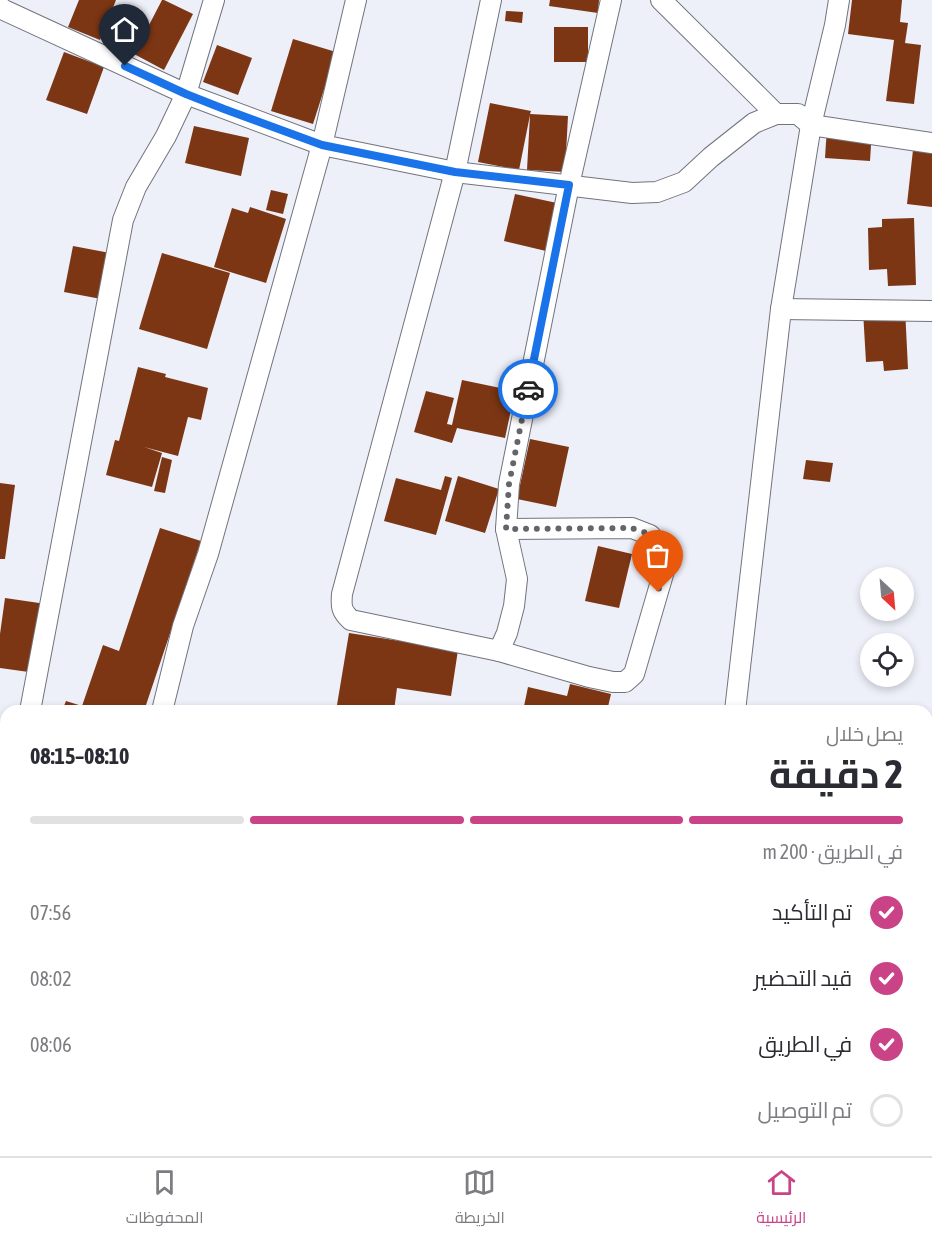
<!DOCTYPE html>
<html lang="ar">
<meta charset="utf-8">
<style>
body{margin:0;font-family:"Asap Condensed",Cairo,sans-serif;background:#f2f2f3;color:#2b2b33;direction:rtl;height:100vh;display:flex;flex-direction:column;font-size:22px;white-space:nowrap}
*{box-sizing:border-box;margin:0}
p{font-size:20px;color:#7c7c81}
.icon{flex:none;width:33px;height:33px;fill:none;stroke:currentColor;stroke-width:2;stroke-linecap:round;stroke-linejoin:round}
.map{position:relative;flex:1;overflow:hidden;direction:ltr}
.details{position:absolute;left:0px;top:705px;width:933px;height:452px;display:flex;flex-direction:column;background:#fff;border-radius:18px 18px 0 0;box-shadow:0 3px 9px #0003;direction:rtl}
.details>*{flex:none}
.needle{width:39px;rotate:154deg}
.buttons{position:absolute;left:860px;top:567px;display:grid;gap:12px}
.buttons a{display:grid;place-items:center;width:54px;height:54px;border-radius:50%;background:#fff;box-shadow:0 3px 9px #0003;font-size:30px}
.pin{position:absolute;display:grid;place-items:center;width:51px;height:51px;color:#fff;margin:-62px -26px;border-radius:50% 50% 50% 0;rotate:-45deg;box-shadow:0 0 6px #0007}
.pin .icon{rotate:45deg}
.courier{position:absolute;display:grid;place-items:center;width:60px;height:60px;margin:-30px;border:4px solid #1a73e8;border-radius:50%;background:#fff;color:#222;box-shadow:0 2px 8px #0007}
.overview em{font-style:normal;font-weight:700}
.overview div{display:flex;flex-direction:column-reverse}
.overview{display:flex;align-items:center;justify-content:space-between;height:102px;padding:0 30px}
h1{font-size:39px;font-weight:700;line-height:45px}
.bar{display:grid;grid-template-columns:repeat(4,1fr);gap:9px 6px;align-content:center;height:72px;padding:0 30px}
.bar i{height:8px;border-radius:4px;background:#e1e1e2}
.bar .active{background:#c94386}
.bar p{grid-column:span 4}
ol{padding:0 30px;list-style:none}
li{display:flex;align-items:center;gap:18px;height:66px}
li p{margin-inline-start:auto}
li .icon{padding:6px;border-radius:50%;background:#c94386;color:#fff;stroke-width:4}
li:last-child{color:#7c7c81}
li i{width:33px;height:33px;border:3px solid #e1e1e2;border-radius:50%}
.dock{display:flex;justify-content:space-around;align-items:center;height:84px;border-top:2px solid #e1e1e2;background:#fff;font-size:16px;color:#7c7c81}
.dock a{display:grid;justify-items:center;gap:3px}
.dock .active{color:#c94386}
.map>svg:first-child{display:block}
.building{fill:#7d3614}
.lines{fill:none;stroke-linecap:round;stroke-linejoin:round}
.minor-casing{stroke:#72747d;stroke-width:22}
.minor{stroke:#fff;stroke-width:20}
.done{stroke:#64656b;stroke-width:6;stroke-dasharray:0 10.8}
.route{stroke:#1a73e8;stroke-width:8}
</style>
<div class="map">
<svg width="932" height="1156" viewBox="0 0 932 1156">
<rect width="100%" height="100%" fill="#edeff9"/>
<!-- building -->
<g class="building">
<path d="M79 0H116L100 40 68 27Z"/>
<path d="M162 0H164L193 14 164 70 134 54Z"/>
<path d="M550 0H599L598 13 549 6Z"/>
<path d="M852 0H902L900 22 908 23 905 43 921 45 914 104 886 101 894 40 848 34Z"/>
<path d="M506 11 523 12 522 23 505 21Z"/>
<rect x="554" y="27" width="34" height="35"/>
<path d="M293 39 336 52 313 124 271 111Z"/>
<path d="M217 45 252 58 238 95 203 82Z"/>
<path d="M64 52 104 67 87 114 46 100Z"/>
<path d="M490 103 531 111 530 114 568 116 565 172 527 170 530 115 519 170 478 162Z"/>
<path d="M194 126 249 138 241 176 185 163Z"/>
<path d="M827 127 872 129 870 161 825 158Z"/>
<path d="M914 141 932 143V207L907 204Z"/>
<path d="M271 190 288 194 283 214 266 210Z"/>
<path d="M515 194 557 203 546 251 504 241Z"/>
<path d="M250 207 286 219 266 283 214 267 232 208 248 213Z"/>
<path d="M914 218 916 285 888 286 887 269 869 270 868 228 882 227V219Z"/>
<path d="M73 246 110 253 101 299 64 292Z"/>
<path d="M162 253 230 273 207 349 139 329Z"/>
<path d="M905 308 908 369 884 371 883 361 866 362 863 311Z"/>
<path d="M138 367 166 374 165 377 208 388 201 420 188 417 178 456 144 447 162 453 152 487 106 475 115 440 119 441Z"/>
<path d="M462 380 515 391 505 438 457 428 452 443 414 432 426 391 454 398 447 424 452 425Z"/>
<path d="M530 439 569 447 556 507 517 499Z"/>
<path d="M162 457 172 460 165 493 154 491Z"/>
<path d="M806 460 833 463 830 482 803 479Z"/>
<path d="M445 476 452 478 436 535 384 521 396 478 441 490Z"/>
<path d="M458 476 499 489 485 533 445 521Z"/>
<path d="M0 483 15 485 5 559H0Z"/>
<path d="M160 528 201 541 144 711H62L66 701 82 706 103 645 119 651Z"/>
<path d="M598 546 632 554 619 608 585 601Z"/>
<path d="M5 598 46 604 36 673 0 668V634Z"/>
<path d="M349 633 458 650 451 696 397 688 394 711H336Z"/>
<path d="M570 684 611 694 607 711H523L528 687 567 696Z"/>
<path d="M0 724 6 725V787L0 786Z"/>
<path d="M2 985H6V1038L0 1037V999Z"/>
<path d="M257 1150H301L300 1156H257Z"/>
<path d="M339 1150H377L376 1156H338Z"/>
<path d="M413 1150H440L453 1152 452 1156H412Z"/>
<path d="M460 1150H500L498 1156H466L459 1154Z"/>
</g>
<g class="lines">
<!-- minor casing -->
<g class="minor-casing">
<g id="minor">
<path d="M491 0 455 172 342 594C341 606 341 611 351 620L499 651 507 633 514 606 517 579 506 529 509 484 569 185 611 0"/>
<path d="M661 0 776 114"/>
<path d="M0 7 4 10 186 94 322 145 455 172 632 193 657 192 684 182 711 157 754 123 776 114H798L811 125 835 25 839 0"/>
<path d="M781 309 932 311"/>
<path d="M499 651 589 677 613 682H625L634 674 664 571 662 549 650 535 632 528 506 529"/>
<path d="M30 711 123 220 136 187 166 136 186 94 214 0"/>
<path d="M162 711 183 626 208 554 322 145 356 0"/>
<path d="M735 711 781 309 811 125 932 143"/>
<path d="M0 857 6 832"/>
<path d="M0 974 6 975"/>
<path d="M391 1156 392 1150"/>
<path d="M684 1156 685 1150"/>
</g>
</g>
<!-- minor -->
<use href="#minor" class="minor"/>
</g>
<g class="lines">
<!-- done -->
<path class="done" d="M528 389 509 484 506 529 632 528C637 530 645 532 650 535 670 549 663 572 658 592"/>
<!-- route -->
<path class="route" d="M125 66 186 94 224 109 322 145 455 172 569 185 528 389"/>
</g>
</svg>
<div class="buttons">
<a><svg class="needle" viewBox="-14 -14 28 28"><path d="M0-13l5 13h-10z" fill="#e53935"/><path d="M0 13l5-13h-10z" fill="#7c7c81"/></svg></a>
<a><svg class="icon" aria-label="locate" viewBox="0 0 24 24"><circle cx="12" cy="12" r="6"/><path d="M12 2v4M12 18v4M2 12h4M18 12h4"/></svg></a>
</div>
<div class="pin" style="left:658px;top:592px;background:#ea580c"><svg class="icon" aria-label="bag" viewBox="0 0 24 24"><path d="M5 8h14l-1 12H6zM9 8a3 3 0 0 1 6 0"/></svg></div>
<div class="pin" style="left:125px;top:66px;background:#1f2937"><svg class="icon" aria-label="home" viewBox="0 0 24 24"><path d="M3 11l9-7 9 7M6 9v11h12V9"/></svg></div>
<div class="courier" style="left:528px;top:389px"><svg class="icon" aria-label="car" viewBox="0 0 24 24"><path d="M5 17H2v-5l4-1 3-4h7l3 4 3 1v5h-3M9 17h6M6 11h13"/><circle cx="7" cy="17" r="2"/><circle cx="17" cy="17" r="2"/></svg></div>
<section class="details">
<div class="overview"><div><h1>2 دقيقة</h1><p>يصل خلال</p></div><em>08:10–08:15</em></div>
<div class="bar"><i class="active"></i><i class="active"></i><i class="active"></i><i></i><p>في الطريق · 200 m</p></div>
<ol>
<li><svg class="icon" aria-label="check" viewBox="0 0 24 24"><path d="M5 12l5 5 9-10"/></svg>تم التأكيد<p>07:56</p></li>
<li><svg class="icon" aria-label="check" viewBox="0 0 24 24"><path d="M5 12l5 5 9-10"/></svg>قيد التحضير<p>08:02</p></li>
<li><svg class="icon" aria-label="check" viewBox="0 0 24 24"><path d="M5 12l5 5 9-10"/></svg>في الطريق<p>08:06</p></li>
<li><i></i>تم التوصيل</li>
</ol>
</section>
</div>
<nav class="dock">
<a class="active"><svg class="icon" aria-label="home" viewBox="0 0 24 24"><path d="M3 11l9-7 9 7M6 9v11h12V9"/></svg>الرئيسية</a>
<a><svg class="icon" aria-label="map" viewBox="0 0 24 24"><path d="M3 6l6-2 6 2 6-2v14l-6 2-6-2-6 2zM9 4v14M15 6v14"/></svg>الخريطة</a>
<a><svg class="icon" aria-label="saved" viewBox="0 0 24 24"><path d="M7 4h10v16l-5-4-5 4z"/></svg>المحفوظات</a>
</nav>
